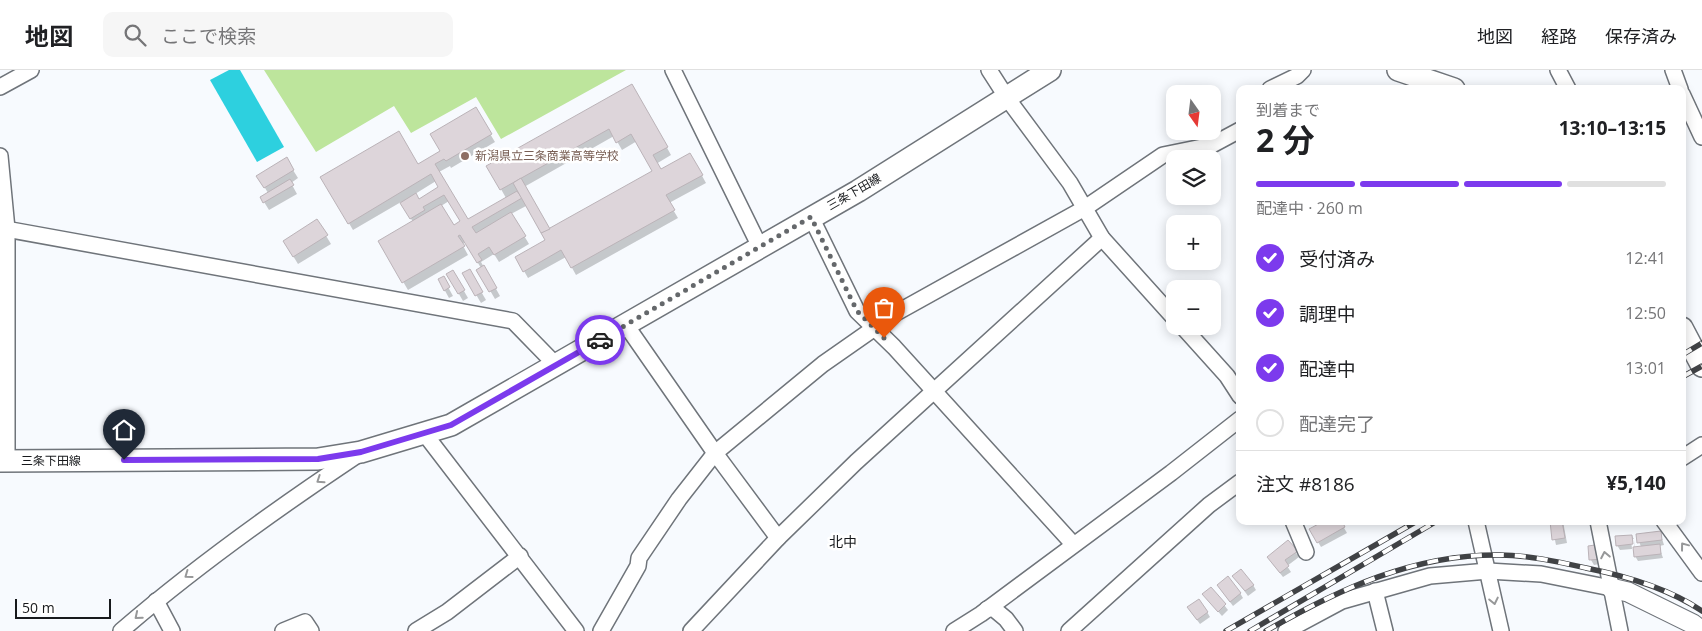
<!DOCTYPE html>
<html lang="ja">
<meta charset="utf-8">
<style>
body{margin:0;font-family:"Open Sans","Noto Sans JP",sans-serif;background:#f6f6f6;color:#202124;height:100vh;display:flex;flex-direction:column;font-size:19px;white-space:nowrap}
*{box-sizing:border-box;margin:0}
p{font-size:16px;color:#757577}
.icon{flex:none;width:28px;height:28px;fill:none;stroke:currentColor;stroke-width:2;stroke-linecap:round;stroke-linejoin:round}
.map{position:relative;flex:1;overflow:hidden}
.panel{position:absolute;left:1236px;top:15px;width:450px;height:440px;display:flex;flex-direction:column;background:#fff;border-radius:10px;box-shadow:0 2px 12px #0003}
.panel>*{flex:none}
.needle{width:32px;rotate:166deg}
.controls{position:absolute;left:1166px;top:15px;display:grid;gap:10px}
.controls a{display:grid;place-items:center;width:55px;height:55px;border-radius:10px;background:#fff;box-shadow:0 2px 12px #0003;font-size:25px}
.scale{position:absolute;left:15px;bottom:12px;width:96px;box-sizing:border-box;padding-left:5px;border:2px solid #17191c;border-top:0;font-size:14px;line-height:18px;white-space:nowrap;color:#17191c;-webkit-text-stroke:4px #fff;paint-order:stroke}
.pin{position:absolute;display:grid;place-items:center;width:42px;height:42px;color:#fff;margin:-51px -21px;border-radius:50% 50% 50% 0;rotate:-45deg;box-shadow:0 0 5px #0007}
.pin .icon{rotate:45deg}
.courier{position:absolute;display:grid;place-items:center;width:50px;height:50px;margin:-25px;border:4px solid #7c3aed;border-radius:50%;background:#fff;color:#222;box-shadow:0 1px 6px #0007}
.overview em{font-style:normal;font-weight:700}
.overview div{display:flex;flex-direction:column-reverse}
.overview{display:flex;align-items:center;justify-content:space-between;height:85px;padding:0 20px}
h1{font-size:32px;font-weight:700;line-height:38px}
.bar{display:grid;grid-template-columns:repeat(4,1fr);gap:8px 5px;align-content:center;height:60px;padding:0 20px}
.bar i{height:6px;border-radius:4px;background:#e0e0e0}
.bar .active{background:#7c3aed}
.bar p{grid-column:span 4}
.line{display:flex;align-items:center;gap:12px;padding:0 20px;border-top:1px solid #e0e0e0}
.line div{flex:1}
ol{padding:0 20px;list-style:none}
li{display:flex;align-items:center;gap:15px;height:55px}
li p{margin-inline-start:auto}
li .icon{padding:5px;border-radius:50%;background:#7c3aed;color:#fff;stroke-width:4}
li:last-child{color:#757577}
li i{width:28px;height:28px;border:2px solid #e0e0e0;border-radius:50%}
header{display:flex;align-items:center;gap:30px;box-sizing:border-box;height:70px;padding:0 25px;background:#fff;border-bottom:1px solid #e0e0e0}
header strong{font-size:24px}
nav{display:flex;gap:28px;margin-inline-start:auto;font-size:18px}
.search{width:350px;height:45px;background:#f6f6f6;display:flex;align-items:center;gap:12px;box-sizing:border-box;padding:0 18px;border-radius:10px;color:#757577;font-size:19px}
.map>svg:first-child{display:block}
.green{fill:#bde59c}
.water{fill:#2dd0df}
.shadow{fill:#0003;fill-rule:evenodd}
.building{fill:#ddd5da;stroke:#bbb3b8}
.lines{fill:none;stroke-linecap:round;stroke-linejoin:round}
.minor-casing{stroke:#6f747a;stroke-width:18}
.tertiary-casing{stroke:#6f747a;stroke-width:21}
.secondary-casing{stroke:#6f747a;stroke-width:24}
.minor{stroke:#fff;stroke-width:15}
.tertiary{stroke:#fff;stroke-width:19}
.secondary{stroke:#fff;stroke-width:21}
.rail-casing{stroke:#404245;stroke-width:5.5}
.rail{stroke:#fff;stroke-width:4;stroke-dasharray:11;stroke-linecap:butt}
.oneway{stroke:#979899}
.done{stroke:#65686b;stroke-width:5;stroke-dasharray:0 9}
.route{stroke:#7c3aed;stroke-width:6}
.education-dot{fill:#8d6e63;stroke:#fff;stroke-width:2}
.labels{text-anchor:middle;stroke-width:5;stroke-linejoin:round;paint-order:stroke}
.education-label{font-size:12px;fill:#785e54;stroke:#fff;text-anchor:start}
.street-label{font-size:12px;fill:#17191c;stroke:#fff}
.neighbourhood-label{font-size:14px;fill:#17191c;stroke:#fff}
</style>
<header>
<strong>地図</strong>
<div class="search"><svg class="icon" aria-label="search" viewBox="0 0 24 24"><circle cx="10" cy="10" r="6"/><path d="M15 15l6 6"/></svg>ここで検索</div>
<nav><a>地図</a><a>経路</a><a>保存済み</a></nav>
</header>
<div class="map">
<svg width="1702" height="561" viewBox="0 0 1702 561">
<rect width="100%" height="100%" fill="#f7fafe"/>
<!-- green -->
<path class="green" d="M264 0H626L501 69 476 27 411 63 394 36 316 82Z"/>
<!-- water -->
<path class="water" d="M229 0H240L284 77 257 92 210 10Z"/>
<!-- shadow -->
<g class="shadow">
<path d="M632 15 671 85 656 94 661 101 690 84 706 113 669 133 678 148 576 205 566 187 528 208 516 187 546 171 526 136 511 144 529 174 499 192 494 184 481 192 500 226 495 229 478 200 481 198 465 172 462 174 468 185 408 220 379 171 413 152 401 132 353 160 322 108 418 96 441 81 475 39 495 72 451 98 450 96 439 102 468 151 506 128 488 96ZM614 66 622 80 637 71 654 102 549 160 524 117ZM436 111 440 118 418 130 415 124ZM449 131 461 152 453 157 441 136Z"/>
<path d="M286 89 298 108 291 113 297 124 269 140 261 127 268 123 258 106Z"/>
<path d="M317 151 331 174 298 194 284 171Z"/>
<path d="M469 201 486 230 481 233 464 204Z"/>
<path d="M453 202 468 228 463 231 448 205Z"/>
<path d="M443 208 453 226 449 228 439 210Z"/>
<path d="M1340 451 1347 463 1321 477 1311 460Z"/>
<path d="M1551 451H1563L1567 473 1556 475Z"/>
<path d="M1660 462 1664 475 1659 476 1663 488 1638 491 1635 486 1634 470 1635 478 1641 477 1637 465Z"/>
<path d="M1632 466 1634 469H1631L1632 479 1620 480 1617 475Z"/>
<path d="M1288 472 1299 487 1287 496 1291 502 1283 507 1271 492Z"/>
<path d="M1601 475 1605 493 1594 495 1591 490Z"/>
<path d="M1237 511 1253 515 1256 520 1248 526Z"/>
<path d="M1218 516 1240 523 1243 528 1233 536Z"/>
<path d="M1211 518 1228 540 1222 546 1207 529Z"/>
<path d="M1191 542H1207L1210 547 1200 554Z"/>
</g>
<!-- building -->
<g class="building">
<path d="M632 14 668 77 653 85 661 99 690 83 703 105 666 125 675 140 571 198 561 180 523 202 515 187 545 170 541 163 652 101 631 64 616 73 609 59 500 120 486 96Z"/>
<path d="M476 37 492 64 446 91 444 89 435 94 468 149 517 121 522 128 472 157 476 163 511 142 526 166 494 185 489 177 478 184 482 190 477 193 460 165 458 166 465 176 402 213 378 171 441 134 454 155 460 151 444 125 423 137 425 140 410 149 400 133 416 123 419 129 438 117 431 104 348 154 320 107 399 61 418 94 440 81 430 64Z"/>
<path d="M287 87 294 100 264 118 256 106Z"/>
<path d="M521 108 550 159 541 163 513 113Z"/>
<path d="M290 109 294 115 263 133 260 127Z"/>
<path d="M317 149 328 165 293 187 283 171Z"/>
<path d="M484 195 497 218 489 222 476 200Z"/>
<path d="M470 199 483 222 475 226 462 203Z"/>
<path d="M453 200 465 220 458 224 446 204Z"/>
<path d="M444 206 450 217 444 221 438 209Z"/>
<path d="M1324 451H1342L1345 457 1317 473 1309 459Z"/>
<path d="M1550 451H1562L1565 468 1552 470Z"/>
<path d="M1661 461 1662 470 1637 473 1636 464Z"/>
<path d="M1632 465 1633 474 1616 476 1615 466Z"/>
<path d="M1288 470 1298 481 1285 490 1289 496 1280 503 1267 487Z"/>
<path d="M1602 474 1603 489 1589 490 1588 476Z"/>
<path d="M1660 474 1661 484 1634 487 1633 477Z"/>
<path d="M1241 499 1254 515 1245 521 1232 506Z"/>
<path d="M1228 506 1241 523 1230 532 1217 515Z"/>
<path d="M1211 517 1226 534 1218 542 1202 524Z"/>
<path d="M1199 529 1208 542 1197 550 1187 537Z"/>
</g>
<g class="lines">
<!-- minor casing -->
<g class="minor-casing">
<g id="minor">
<path d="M673 0 760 177"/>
<path d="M989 0 1007 28 1070 113 1102 168 1175 249"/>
<path d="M1558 0 1568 19"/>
<path d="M1673 0 1680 19"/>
<path d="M0 17 31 0"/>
<path d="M1270 19 1297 6 1303 0"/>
<path d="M1682 24 1702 67"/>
<path d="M0 86 7 159V391"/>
<path d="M811 147 857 241 894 277 1073 474"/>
<path d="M0 158 513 251 556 295"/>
<path d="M626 255 715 383 778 468"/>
<path d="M1182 256 1227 306 1240 326"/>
<path d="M424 363 576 561"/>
<path d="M1682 388 1702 375"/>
<path d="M1293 451 1306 482"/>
<path d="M1476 451 1501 561"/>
<path d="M1598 451 1620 561"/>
<path d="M1664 451 1702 503"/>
<path d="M1375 521 1385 561"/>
<path d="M156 531 172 561"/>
<path d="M987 539H994L1006 549 1015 561"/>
<path d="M121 561C195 497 275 440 356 386"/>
<path d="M283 561 305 552 311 561"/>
<path d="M416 561 447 542 520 486"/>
<path d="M601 561 638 496 639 488 679 429 715 383 823 294 896 243 1085 138 1163 85 1212 75 1240 60"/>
<path d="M691 561 778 468 856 392 1102 168"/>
<path d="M954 561 981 544 1171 403 1240 349"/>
<path d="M1069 561 1209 435 1240 412"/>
<path d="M1286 561 1342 531 1430 506 1488 501 1541 504 1611 518"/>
</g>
</g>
<!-- tertiary casing -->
<g class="tertiary-casing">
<path id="tertiary" d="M1611 518 1628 522 1693 554 1702 561"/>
</g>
<!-- secondary casing -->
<g class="secondary-casing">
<g id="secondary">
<path d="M1398 0 1454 19"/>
<path d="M1682 258 1702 296"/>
<path d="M0 391 318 389 361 382 451 355 858 121 1050 0"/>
</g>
</g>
<!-- minor -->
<use href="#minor" class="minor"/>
<!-- tertiary -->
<use href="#tertiary" class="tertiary"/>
<!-- secondary -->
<use href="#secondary" class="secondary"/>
<!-- rail casing -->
<g class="rail-casing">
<g id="rail">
<path d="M1682 285 1702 273"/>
<path d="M1682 307 1702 296"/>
<path d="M1226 561 1417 451"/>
<path d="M1250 561 1437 451"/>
<path d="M1266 561C1339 519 1414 484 1500 485 1528 485 1559 492 1586 498 1626 506 1668 518 1702 541"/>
</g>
</g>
<!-- rail -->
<use href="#rail" class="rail"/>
</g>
<!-- one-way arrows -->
<defs><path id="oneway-chevron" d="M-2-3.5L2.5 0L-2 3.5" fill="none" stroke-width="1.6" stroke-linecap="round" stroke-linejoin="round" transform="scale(1.25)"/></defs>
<g class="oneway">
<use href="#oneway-chevron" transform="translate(320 410) rotate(146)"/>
<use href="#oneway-chevron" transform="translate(1684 476) rotate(-127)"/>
<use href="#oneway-chevron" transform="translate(1605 485) rotate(-101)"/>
<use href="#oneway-chevron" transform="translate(188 505) rotate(144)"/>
<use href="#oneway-chevron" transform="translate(1494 531) rotate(78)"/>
<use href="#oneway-chevron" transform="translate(138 546) rotate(140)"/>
</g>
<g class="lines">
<!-- done -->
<path class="done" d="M600 270 811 147 857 241 884 268"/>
<!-- route -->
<path class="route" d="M124 390 318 389 361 382 451 355 600 270"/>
</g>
<!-- markers -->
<circle class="education-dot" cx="465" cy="86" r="5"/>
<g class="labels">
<!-- education labels -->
<g class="education-label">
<text x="475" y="90">新潟県立三条商業高等学校</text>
</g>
<!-- street labels -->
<g class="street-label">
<text transform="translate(854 122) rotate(-30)" y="4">三条下田線</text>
<text x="51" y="395">三条下田線</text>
</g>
<!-- neighbourhood labels -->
<g class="neighbourhood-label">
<text x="843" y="477">北中</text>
</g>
</g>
</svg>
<div class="controls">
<a><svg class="needle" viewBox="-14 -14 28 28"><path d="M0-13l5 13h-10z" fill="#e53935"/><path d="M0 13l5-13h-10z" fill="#757577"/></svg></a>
<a><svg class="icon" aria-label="layers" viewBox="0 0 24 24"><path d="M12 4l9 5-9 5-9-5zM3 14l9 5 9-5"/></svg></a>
<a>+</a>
<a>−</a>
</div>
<div class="scale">50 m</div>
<div class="pin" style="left:884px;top:268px;background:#ea580c"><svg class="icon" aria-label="bag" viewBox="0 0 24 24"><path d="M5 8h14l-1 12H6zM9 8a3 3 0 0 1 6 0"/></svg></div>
<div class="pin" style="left:124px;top:390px;background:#1f2937"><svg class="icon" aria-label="home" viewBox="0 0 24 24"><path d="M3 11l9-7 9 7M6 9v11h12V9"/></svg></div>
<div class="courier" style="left:600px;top:270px"><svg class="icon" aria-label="car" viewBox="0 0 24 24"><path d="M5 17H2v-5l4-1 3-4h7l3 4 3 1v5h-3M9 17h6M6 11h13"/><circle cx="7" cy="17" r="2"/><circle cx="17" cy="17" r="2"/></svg></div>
<section class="panel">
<div class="overview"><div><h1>2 分</h1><p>到着まで</p></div><em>13:10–13:15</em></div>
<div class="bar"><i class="active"></i><i class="active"></i><i class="active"></i><i></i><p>配達中 · 260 m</p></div>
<ol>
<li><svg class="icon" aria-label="check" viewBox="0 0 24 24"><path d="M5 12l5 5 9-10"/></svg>受付済み<p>12:41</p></li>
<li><svg class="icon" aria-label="check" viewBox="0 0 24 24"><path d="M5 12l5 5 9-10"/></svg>調理中<p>12:50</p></li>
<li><svg class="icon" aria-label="check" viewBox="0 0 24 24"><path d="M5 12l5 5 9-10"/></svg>配達中<p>13:01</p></li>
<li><i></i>配達完了</li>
</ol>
<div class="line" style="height:65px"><div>注文 #8186</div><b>¥5,140</b></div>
</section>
</div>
